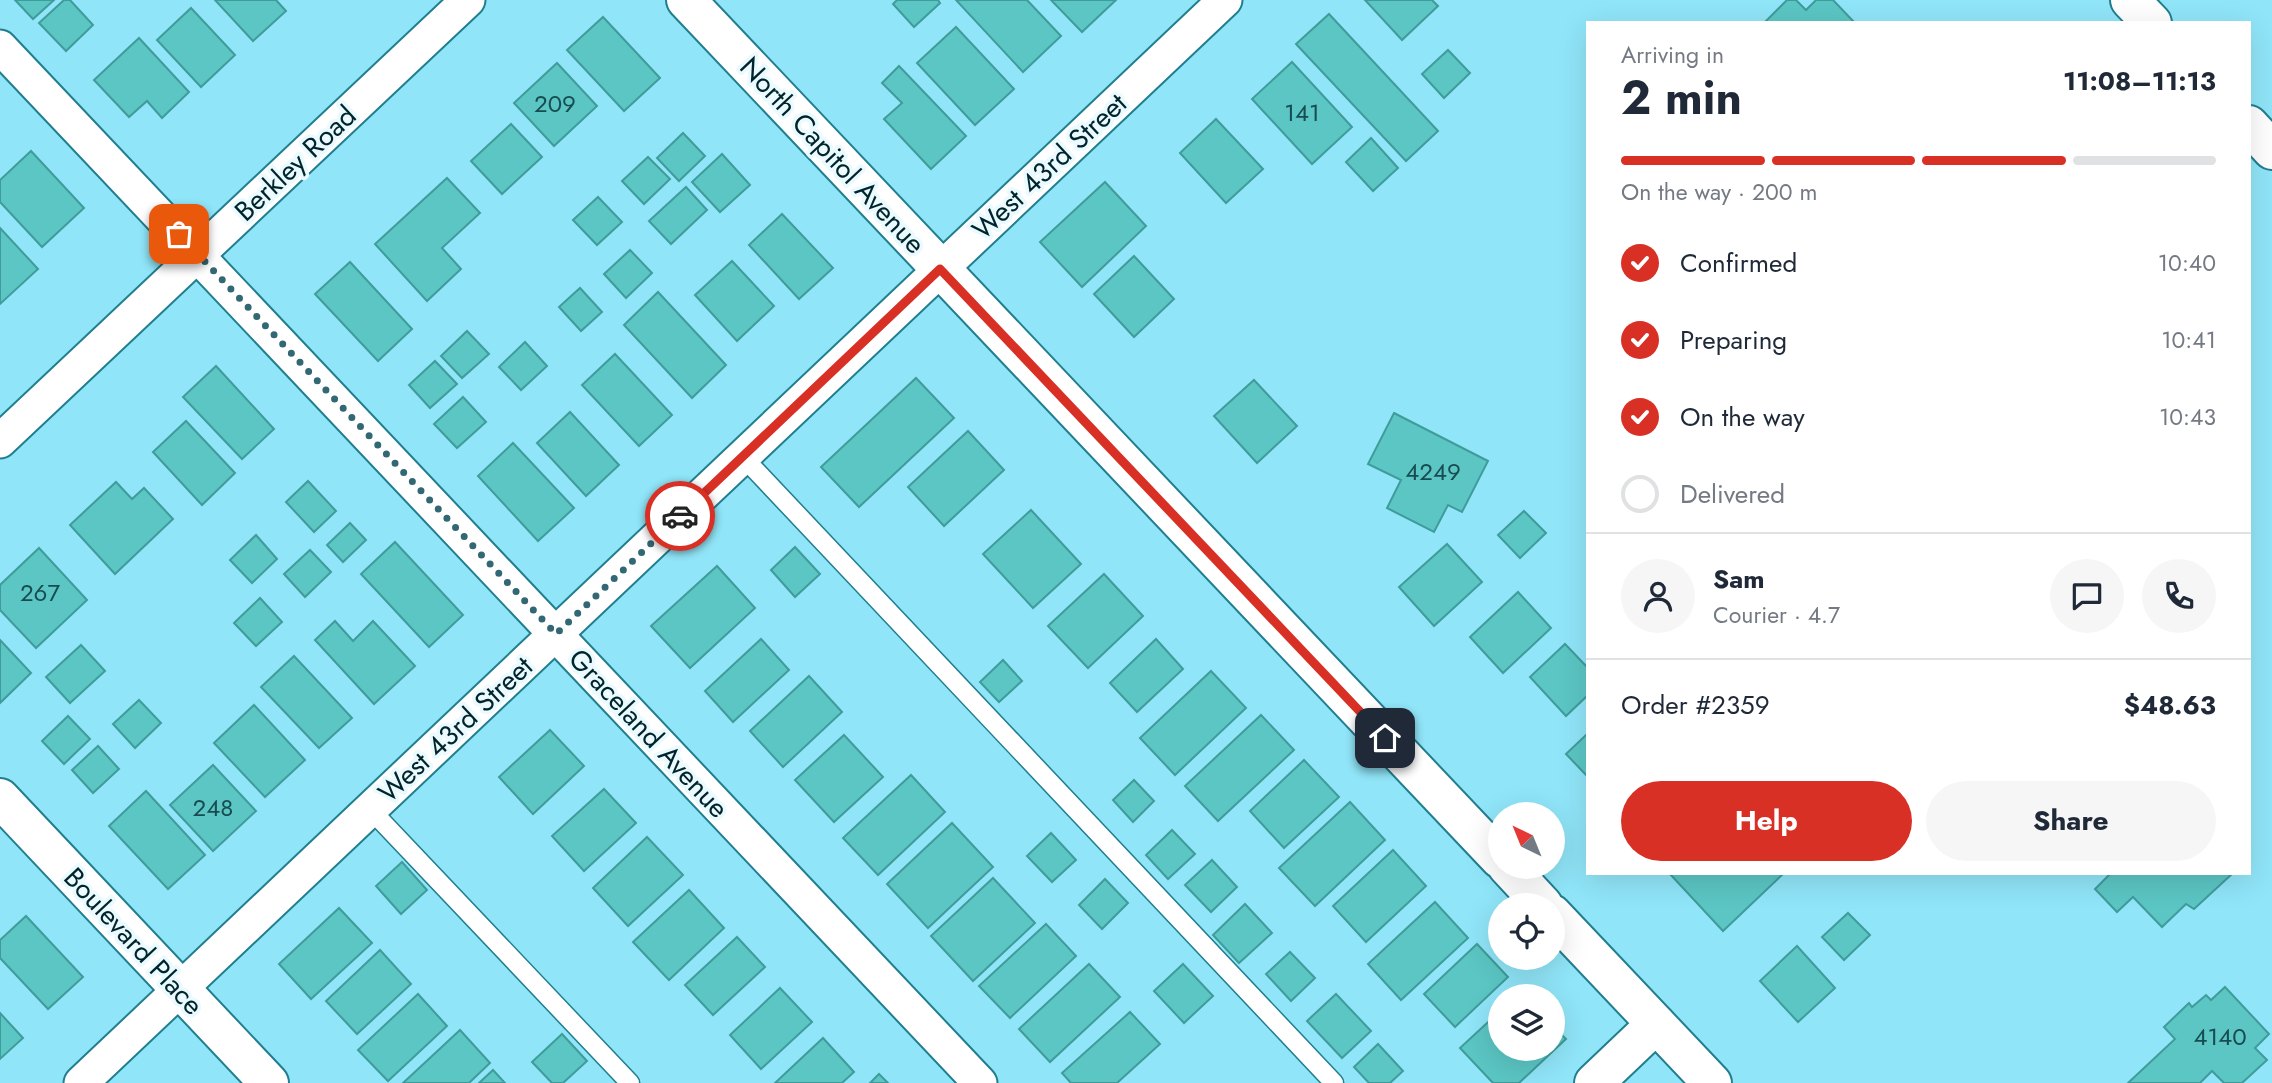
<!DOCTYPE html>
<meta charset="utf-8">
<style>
body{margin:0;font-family:Jost,sans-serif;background:#f6f6f7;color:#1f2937;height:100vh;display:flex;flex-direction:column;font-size:26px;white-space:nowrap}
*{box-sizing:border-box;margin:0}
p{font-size:23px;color:#747a83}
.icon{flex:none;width:38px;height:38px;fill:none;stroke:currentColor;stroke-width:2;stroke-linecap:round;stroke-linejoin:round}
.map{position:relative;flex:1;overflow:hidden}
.sheet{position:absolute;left:1586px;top:21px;width:665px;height:854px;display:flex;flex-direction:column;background:#fff;border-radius:0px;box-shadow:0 7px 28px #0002}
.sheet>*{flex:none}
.needle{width:46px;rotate:317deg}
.tools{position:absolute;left:1488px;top:802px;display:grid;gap:14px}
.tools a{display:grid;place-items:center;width:77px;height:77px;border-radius:50%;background:#fff;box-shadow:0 7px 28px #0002;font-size:35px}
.pin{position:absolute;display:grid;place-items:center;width:60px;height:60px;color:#fff;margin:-30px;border-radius:14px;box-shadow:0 4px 10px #0006}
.courier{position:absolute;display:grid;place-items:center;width:70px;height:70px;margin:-35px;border:5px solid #d93025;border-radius:50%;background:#fff;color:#222;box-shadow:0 2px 9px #0007}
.summary em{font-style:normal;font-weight:700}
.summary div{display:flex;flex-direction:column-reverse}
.summary{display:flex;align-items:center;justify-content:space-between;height:119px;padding:0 35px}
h1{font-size:46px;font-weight:700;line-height:52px}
.bar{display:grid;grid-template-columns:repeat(4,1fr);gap:10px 7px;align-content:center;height:84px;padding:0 35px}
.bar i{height:9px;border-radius:5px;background:#e0e1e3}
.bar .active{background:#d93025}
.bar p{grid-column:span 4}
.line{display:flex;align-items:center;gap:18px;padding:0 35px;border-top:2px solid #e0e1e3}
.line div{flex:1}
.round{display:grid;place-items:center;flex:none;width:74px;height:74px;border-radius:37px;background:#f6f6f7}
ol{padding:0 35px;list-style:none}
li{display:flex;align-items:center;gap:21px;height:77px}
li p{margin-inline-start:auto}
li .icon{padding:7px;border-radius:50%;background:#d93025;color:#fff;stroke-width:4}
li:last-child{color:#747a83}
li i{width:38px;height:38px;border:4px solid #e0e1e3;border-radius:50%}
.button{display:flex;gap:14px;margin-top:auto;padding:14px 35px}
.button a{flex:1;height:80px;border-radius:42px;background:#d93025;color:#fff;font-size:28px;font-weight:700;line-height:80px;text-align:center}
.button a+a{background:#f6f6f7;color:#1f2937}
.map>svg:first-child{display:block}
.building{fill:#5bc6c4;stroke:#3f9c9a;stroke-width:2}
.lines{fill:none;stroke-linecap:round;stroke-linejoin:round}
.lane-casing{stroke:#217e8f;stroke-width:21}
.street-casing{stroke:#217e8f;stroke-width:37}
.secondary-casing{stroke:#217e8f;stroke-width:42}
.lane{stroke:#fff;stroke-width:18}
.street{stroke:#fff;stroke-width:33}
.secondary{stroke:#fff;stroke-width:38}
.done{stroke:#326873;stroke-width:7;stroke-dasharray:0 12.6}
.route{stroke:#d93025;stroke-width:9}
.labels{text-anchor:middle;stroke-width:7;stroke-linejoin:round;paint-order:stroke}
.number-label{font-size:24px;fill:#174c51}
.street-label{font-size:28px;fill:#00242b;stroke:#eafafe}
</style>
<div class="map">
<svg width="2272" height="1083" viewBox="0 0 2272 1083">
<rect width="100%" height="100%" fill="#90e5f8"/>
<!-- building -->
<g class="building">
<path d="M15 0H54L33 19Z"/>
<path d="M64 0H70L93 25 66 51 39 23Z"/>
<path d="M215 0H276L286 11 253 41Z"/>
<path d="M897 0H938L940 3 914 27 893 4Z"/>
<path d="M956 0H1027L1061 36 1023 72Z"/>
<path d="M1051 0H1116L1082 32Z"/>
<path d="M1365 0H1432L1438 6 1402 40Z"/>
<path d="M1787 0H1796L1806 10 1816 0H1833L1855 23H1764Z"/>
<path d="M191 8 235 55 201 87 157 40Z"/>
<path d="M1329 14 1438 131 1406 161 1296 44Z"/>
<path d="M603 17 660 78 624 111 567 50Z"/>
<path d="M956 27 1014 89 975 125 917 63Z"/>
<path d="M139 38 189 92 162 118 147 101 129 117 94 80Z"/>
<path d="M1448 50 1470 73 1444 98 1422 74Z"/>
<path d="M1292 62 1352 127 1312 164 1252 99Z"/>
<path d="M557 63 597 106 554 146 514 103Z"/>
<path d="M899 66 966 136 931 169 884 119 902 103 882 83Z"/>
<path d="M1216 119 1263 169 1226 203 1180 153Z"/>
<path d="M511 124 542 157 502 194 471 161Z"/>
<path d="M683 133 705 156 679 181 657 158Z"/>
<path d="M1371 138 1398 168 1373 191 1346 162Z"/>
<path d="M31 151 84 208 42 247 0 202V180Z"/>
<path d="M722 154 750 185 720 212 692 182Z"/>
<path d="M648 157 670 179 644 204 622 181Z"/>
<path d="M447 178 480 213 442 248 461 269 427 301 375 244Z"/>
<path d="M1105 182 1146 226 1082 287 1040 242Z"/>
<path d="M686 187 707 210 671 244 649 221Z"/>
<path d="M598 197 622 222 597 245 573 220Z"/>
<path d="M782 214 833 268 799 299 749 245Z"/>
<path d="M0 228 38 269 0 304Z"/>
<path d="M630 250 652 273 626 298 604 274Z"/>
<path d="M1134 256 1174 299 1134 337 1094 294Z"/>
<path d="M732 261 774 306 737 341 695 295Z"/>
<path d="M350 262 412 329 378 361 315 294Z"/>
<path d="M580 288 602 312 581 331 559 307Z"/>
<path d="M658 292 726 365 692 398 624 325Z"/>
<path d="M467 331 489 354 462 378 441 356Z"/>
<path d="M525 342 547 366 521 390 499 367Z"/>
<path d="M615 354 672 415 639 446 582 385Z"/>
<path d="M435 361 457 384 430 408 409 385Z"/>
<path d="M216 366 274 429 242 459 183 397Z"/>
<path d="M916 378 954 418 859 507 821 467Z"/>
<path d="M1254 380 1297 426 1257 463 1214 416Z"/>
<path d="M463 397 486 422 457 448 434 424Z"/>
<path d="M570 412 619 465 586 496 537 443Z"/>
<path d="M1394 413 1488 461 1462 512 1448 505 1434 532 1387 508 1401 480 1368 464Z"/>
<path d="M186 421 235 473 202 505 153 452Z"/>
<path d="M968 431 1004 470 944 526 908 487Z"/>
<path d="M513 443 574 508 538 541 478 476Z"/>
<path d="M308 481 336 511 314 532 286 502Z"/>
<path d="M116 482 132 499 144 488 173 519 115 574 70 525Z"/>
<path d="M1031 510 1081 564 1033 608 983 554Z"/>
<path d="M1524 511 1546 533 1520 558 1498 535Z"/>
<path d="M350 523 366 540 343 562 327 545Z"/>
<path d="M256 535 277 559 252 583 230 560Z"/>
<path d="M395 542 463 615 429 647 361 574Z"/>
<path d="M1447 544 1482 582 1434 626 1399 587Z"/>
<path d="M795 547 820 574 795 597 771 570Z"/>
<path d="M39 548 87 600 36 648 0 610V585Z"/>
<path d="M310 550 331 572 305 597 284 574Z"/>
<path d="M717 566 755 608 690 668 651 626Z"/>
<path d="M1104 574 1143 616 1088 668 1048 626Z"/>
<path d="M1518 592 1551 628 1503 673 1470 637Z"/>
<path d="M260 598 282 622 256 646 234 623Z"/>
<path d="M335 621 353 641 373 621 415 666 374 704 315 640Z"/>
<path d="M761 639 789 670 733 722 705 691Z"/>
<path d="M1156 639 1183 669 1137 712 1110 683Z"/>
<path d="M0 640 31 673 0 703Z"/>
<path d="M1565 644 1587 667V696L1566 716 1530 677Z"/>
<path d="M81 645 105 671 70 703 46 677Z"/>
<path d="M294 656 352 718 319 748 261 687Z"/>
<path d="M1003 660 1022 681 999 702 980 682Z"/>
<path d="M1211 671 1246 708 1175 775 1140 738Z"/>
<path d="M809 676 842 712 783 767 750 731Z"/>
<path d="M139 700 161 723 135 748 113 724Z"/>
<path d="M254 705 305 760 265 797 214 743Z"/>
<path d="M1261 715 1294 750 1218 821 1185 786Z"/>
<path d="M68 716 90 739 64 764 42 741Z"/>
<path d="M550 730 584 766 533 814 499 777Z"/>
<path d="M1587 734V776L1566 754Z"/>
<path d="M844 735 883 777 834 822 795 780Z"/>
<path d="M98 746 119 769 93 793 72 770Z"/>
<path d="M1304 760 1339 797 1284 848 1250 811Z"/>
<path d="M213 765 256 811 213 851 170 805Z"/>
<path d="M911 775 945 812 878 875 843 838Z"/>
<path d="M1134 780 1154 801 1133 822 1113 800Z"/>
<path d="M604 789 636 823 584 871 552 836Z"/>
<path d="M146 791 205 855 168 889 109 826Z"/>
<path d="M1350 802 1385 840 1315 906 1279 868Z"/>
<path d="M952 823 993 867 928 928 887 884Z"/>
<path d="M1172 830 1195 854 1168 879 1146 855Z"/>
<path d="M1051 833 1076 860 1052 882 1027 856Z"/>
<path d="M647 837 683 875 628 926 593 888Z"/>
<path d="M1393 850 1426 886 1366 942 1333 906Z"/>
<path d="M1212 860 1237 887 1211 912 1185 885Z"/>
<path d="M402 862 427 890 401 914 376 886Z"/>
<path d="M1669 873H1784L1723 931Z"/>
<path d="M2111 873H2231L2232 874 2194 909 2186 904 2162 927 2133 897 2117 912 2095 889Z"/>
<path d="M993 878 1035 923 973 981 931 936Z"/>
<path d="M1105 879 1128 903 1102 929 1079 905Z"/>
<path d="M689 890 724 928 669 980 633 942Z"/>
<path d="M1435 902 1468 938 1401 1000 1368 964Z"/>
<path d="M1245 904 1272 933 1239 963 1213 935Z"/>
<path d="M339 908 372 943 311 999 279 964Z"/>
<path d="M1848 913 1870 935 1844 960 1822 937Z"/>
<path d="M26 916 83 977 48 1009 0 958V940Z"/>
<path d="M1046 924 1076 956 1010 1018 979 986Z"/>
<path d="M737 937 765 967 713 1015 685 985Z"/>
<path d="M1477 944 1508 977 1455 1027 1424 994Z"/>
<path d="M1797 946 1835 988 1798 1022 1760 981Z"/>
<path d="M380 950 411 984 357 1034 326 1001Z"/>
<path d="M1290 952 1315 978 1291 1001 1266 974Z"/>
<path d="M1089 964 1120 997 1050 1062 1019 1029Z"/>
<path d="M1183 964 1213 996 1184 1023 1154 991Z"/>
<path d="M2225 987 2269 1034 2255 1048 2267 1060 2242 1083H2224L2212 1071 2200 1083H2128L2175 1039 2164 1027 2189 1003 2192 1007 2206 995 2211 1000Z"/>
<path d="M780 988 812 1022 761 1069 730 1035Z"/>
<path d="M418 994 447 1026 388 1081 358 1050Z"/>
<path d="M1336 994 1371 1031 1342 1058 1307 1021Z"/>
<path d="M1500 1011V1048H1552V1025L1566 1039 1519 1083H1493L1460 1048Z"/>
<path d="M1130 1012 1160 1044 1117 1083H1071L1062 1073Z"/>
<path d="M0 1013 23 1038 0 1059Z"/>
<path d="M460 1030 490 1063 469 1083H403Z"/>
<path d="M562 1034 587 1061 563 1083H552L532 1062Z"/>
<path d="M823 1038 854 1072 842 1083H775Z"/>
<path d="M1378 1044 1403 1071 1390 1083H1369L1354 1067Z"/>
<path d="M493 1070 505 1083H479Z"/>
<path d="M879 1074 888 1083H870Z"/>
</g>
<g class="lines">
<!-- lane casing -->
<g class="lane-casing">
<g id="lane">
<path d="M743 457 1334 1083"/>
<path d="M370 809 630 1083"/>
</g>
</g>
<!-- street casing -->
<g class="street-casing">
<g id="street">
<path d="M0 47 980 1083"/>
<path d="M0 441 468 0"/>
<path d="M81 1083 1225 0"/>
</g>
</g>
<!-- secondary casing -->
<g class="secondary-casing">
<g id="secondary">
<path d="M686 0 1500 859"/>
<path d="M2130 0 2152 23"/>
<path d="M2249 125 2272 150"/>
<path d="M0 798 269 1083"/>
<path d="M1507 866 1543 905"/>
<path d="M1552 914 1712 1083"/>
<path d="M1594 1083 1656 1024"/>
</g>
</g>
<!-- lane -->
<use href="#lane" class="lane"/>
<!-- street -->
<use href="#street" class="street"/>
<!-- secondary -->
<use href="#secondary" class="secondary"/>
</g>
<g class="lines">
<!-- done -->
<path class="done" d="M179 234 556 634 680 516"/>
<!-- route -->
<path class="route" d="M680 516 940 269 1385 738"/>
</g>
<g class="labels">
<!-- number labels -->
<g class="number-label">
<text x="555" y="112">209</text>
<text x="1302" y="121">141</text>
<text x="1433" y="480">4249</text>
<text x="40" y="601">267</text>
<text x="213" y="816">248</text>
<text x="2220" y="1045">4140</text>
</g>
<!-- street labels -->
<g class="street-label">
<text transform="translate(833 155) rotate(47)" y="10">North Capitol Avenue</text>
<text transform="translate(295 163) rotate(-43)" y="10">Berkley Road</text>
<text transform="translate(1049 166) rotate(-43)" y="10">West 43rd Street</text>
<text transform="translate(455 729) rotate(-43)" y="10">West 43rd Street</text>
<text transform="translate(649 733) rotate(47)" y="10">Graceland Avenue</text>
<text transform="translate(134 941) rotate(47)" y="10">Boulevard Place</text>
</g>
</g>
</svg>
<div class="tools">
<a><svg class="needle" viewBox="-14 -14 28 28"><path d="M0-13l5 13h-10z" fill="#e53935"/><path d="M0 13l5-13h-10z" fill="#747a83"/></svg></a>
<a><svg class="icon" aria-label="locate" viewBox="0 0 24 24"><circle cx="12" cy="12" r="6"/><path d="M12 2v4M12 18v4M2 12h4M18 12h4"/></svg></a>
<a><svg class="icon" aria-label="layers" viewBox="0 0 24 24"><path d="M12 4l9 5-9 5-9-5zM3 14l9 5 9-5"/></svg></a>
</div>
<div class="pin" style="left:179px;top:234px;background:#ea580c"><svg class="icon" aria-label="bag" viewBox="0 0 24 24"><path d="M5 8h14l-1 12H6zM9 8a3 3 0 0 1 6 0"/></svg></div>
<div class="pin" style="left:1385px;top:738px;background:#1f2937"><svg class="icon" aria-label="home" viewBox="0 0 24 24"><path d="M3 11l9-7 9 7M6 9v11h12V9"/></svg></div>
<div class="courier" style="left:680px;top:516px"><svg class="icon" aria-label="car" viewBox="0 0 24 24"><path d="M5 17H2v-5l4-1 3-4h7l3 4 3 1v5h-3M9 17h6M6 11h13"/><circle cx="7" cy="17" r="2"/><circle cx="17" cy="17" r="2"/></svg></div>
<section class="sheet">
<div class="summary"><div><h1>2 min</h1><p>Arriving in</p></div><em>11:08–11:13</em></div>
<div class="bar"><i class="active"></i><i class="active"></i><i class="active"></i><i></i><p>On the way · 200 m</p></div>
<ol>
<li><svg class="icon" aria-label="check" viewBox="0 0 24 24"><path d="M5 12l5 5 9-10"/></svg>Confirmed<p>10:40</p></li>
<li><svg class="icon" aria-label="check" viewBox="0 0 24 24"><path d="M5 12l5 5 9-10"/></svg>Preparing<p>10:41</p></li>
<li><svg class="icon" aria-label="check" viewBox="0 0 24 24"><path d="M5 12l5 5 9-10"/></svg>On the way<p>10:43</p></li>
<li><i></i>Delivered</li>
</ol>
<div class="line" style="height:126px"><a class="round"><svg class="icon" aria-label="person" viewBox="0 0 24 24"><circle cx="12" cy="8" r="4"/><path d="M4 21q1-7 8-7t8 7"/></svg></a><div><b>Sam</b><p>Courier · 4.7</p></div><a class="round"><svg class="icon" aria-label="chat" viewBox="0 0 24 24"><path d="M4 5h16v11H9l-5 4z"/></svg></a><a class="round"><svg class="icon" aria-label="phone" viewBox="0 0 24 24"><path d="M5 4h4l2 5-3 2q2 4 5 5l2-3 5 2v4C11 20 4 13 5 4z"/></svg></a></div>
<div class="line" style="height:91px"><div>Order #2359</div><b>$48.63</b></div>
<div class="button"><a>Help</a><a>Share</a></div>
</section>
</div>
